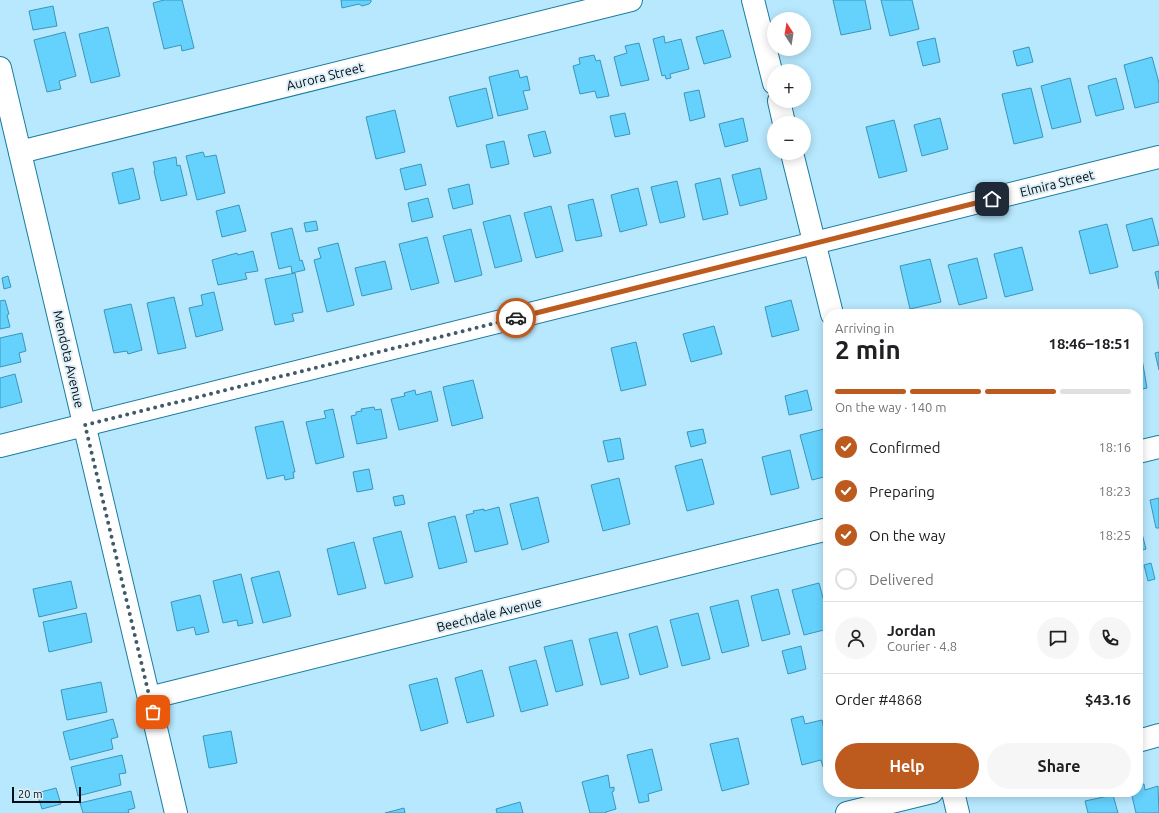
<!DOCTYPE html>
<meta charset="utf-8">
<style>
body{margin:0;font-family:Ubuntu,sans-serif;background:#f6f6f6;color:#202124;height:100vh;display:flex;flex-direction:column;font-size:15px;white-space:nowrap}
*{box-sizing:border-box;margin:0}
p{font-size:13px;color:#757577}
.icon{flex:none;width:22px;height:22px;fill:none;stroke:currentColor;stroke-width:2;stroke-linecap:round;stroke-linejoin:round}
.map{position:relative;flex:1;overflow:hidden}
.panel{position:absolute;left:823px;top:309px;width:320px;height:488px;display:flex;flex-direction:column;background:#fff;border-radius:16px;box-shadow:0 2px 10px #0003}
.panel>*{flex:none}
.needle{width:26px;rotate:348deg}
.buttons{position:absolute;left:767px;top:12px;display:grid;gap:8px}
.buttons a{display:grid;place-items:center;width:44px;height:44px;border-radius:50%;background:#fff;box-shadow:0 2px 10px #0003;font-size:20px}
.scale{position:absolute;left:12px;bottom:10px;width:69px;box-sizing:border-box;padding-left:4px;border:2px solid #000e16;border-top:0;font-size:11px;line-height:14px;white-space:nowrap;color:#000e16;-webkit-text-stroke:3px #dfeff7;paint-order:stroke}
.pin{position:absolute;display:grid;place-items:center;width:34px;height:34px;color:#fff;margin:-17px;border-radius:8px;box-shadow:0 2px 6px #0006}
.courier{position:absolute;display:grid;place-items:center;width:40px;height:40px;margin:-20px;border:3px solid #bd5b1f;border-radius:50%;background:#fff;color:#222;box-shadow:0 1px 5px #0007}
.overview em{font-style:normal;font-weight:700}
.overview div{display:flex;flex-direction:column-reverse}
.overview{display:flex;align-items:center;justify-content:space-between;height:68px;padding:0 12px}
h1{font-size:26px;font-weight:700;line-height:30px}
.bar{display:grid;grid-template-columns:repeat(4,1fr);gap:6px 4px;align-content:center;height:48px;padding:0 12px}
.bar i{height:5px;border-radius:3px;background:#e0e0e0}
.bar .active{background:#bd5b1f}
.bar p{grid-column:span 4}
.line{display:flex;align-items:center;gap:10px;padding:0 12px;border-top:1px solid #e0e0e0}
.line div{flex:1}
.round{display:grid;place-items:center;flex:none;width:42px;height:42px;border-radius:21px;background:#f6f6f6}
ol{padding:0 12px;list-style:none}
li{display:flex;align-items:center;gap:12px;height:44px}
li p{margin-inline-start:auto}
li .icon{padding:4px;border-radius:50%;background:#bd5b1f;color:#fff;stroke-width:4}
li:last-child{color:#757577}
li i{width:22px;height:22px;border:2px solid #e0e0e0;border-radius:50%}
.button{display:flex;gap:8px;margin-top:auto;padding:8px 12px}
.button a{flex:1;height:46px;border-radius:24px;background:#bd5b1f;color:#fff;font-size:16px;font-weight:700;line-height:46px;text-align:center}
.button a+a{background:#f6f6f6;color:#202124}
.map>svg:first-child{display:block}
.building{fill:#65d2fe;stroke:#3c95b8}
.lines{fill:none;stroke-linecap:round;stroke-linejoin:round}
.minor-casing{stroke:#1b7c9e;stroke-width:24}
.minor{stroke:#fff;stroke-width:22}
.done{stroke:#405a67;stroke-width:4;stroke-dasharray:0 7.2}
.route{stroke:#bd5b1f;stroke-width:5}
.labels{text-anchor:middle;stroke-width:4;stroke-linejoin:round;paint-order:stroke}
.street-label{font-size:13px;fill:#000e16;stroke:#dfeff7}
</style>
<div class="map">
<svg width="1159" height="813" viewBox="0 0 1159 813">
<rect width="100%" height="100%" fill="#b7e8fe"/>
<!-- building -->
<g class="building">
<path d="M164 0H182L194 48 182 51 181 45 164 49 153 3Z"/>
<path d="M341 0H371V2L369 4 362 6 359 4 342 8Z"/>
<path d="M833 0H865L871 29 841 35Z"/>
<path d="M881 0H912L919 29 890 36Z"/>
<path d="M53 6 57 26 33 30 29 11Z"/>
<path d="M108 27 120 76 91 83 79 34Z"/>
<path d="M723 30 731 57 704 64 696 37Z"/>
<path d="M65 32 76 76 59 81 61 89 47 92 34 40Z"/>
<path d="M664 36 665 43 681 39 689 69 670 74 671 78 666 79 665 75 662 76 653 39Z"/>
<path d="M935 38 940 62 923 66 917 42Z"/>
<path d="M639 43 649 80 621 86 614 57 627 53 625 46Z"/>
<path d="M1029 47 1033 62 1017 66 1013 51Z"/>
<path d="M594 55 596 61 600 60 609 96 597 98 595 91 580 94 573 66 580 64 579 58Z"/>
<path d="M1152 57 1159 83V102L1135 108 1124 65Z"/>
<path d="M518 70 520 78 527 76 530 90 523 91 528 109 498 116 489 77Z"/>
<path d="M1070 78 1081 122 1052 129 1041 86Z"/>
<path d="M1116 78 1124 109 1096 116 1088 86Z"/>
<path d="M486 88 493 118 457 127 449 97Z"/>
<path d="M1031 88 1043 137 1014 144 1002 94Z"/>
<path d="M699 90 705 117 690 121 684 93Z"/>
<path d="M395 110 405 152 376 159 366 117Z"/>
<path d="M625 113 630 134 615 137 610 116Z"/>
<path d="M743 118 748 141 725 147 719 124Z"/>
<path d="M940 118 948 149 922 156 914 125Z"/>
<path d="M894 120 907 171 879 178 866 127Z"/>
<path d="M545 131 551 153 534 157 528 135Z"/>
<path d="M504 141 509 164 491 168 486 145Z"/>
<path d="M203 152 205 157 216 155 225 193 197 200 186 156Z"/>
<path d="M176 157 177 166 180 165 187 195 161 201 154 171 155 170 153 162Z"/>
<path d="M421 164 426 185 405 190 400 169Z"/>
<path d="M133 168 140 199 119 204 112 173Z"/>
<path d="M760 168 767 199 740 206 732 175Z"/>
<path d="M720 178 728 214 703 220 695 184Z"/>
<path d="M677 181 685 217 660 223 651 187Z"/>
<path d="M469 184 473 204 453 209 448 189Z"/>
<path d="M638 188 647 225 620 232 611 195Z"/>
<path d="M428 198 433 217 412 222 408 203Z"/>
<path d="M593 199 602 236 576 241 568 205Z"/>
<path d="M239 205 246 231 222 237 216 211Z"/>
<path d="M551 206 563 251 536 258 524 213Z"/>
<path d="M510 215 522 261 495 268 483 222Z"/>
<path d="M1152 218 1159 245 1133 251 1126 225Z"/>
<path d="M316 221 318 230 306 232 304 223Z"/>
<path d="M1107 224 1118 267 1090 274 1079 231Z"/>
<path d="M292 228 300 261 302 260 305 270 292 273 291 266 279 269 271 233Z"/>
<path d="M471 229 482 275 455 282 443 236Z"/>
<path d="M427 237 439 283 411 290 399 244Z"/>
<path d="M338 243 354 305 327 312 314 260 321 258 318 248Z"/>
<path d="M1022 247 1033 290 1005 297 994 254Z"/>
<path d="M253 251 258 271 245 273 247 279 218 285 212 260 237 253 238 255Z"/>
<path d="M977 258 987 298 959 305 948 265Z"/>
<path d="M930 259 941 302 910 309 900 266Z"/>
<path d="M385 261 392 289 362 296 355 268Z"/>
<path d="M1159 271V289L1155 272Z"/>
<path d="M295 273 303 312 292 314 294 321 275 325 265 279Z"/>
<path d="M8 276 11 287 4 289 2 278Z"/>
<path d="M214 292 223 330 196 337 189 308 203 305 201 295Z"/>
<path d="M174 297 186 348 158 354 147 303Z"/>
<path d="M5 300 9 314 7 315 10 327 0 329V301Z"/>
<path d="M791 300 799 330 772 337 765 307Z"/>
<path d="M131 304 142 350 128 354 127 351 114 353 104 310Z"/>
<path d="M714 326 722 354 691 362 683 334Z"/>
<path d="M22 333 26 351 19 353 21 362 0 367V338Z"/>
<path d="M636 342 646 385 621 391 611 348Z"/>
<path d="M1159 352V370L1155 353Z"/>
<path d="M1138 359H1142L1147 388 1138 390Z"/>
<path d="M15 374 22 402 0 408V378Z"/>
<path d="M473 380 483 418 452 426 443 387Z"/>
<path d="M415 390 416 395 431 391 438 421 399 430 391 399 405 396 404 393Z"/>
<path d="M807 390 812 410 789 415 785 396Z"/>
<path d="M374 407 375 410 381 409 387 438 357 444 351 416 356 415V412L362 411 361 409Z"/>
<path d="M333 409 344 457 316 464 306 422 326 418 324 411Z"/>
<path d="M283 421 295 472H293L294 478 285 480 284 475 267 479 255 427Z"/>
<path d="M828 428V476L812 480 800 435Z"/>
<path d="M703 429 706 443 691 447 687 432Z"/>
<path d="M620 438 624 459 608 462 603 441Z"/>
<path d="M790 450 799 488 771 495 762 457Z"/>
<path d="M702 459 714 504 687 511 675 466Z"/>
<path d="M369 469 373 489 357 492 353 472Z"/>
<path d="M619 478 630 524 603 531 591 485Z"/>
<path d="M403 495 405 504 395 506 393 497Z"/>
<path d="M538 497 549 542 522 550 510 504Z"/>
<path d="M1159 498V528H1156L1150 500Z"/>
<path d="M499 507 508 544 475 552 466 515 474 513 473 511 484 509V511Z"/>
<path d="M455 516 467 562 439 569 428 523Z"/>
<path d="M1138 518 1146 549 1138 551Z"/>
<path d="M401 531 413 577 385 584 373 538Z"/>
<path d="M354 542 366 588 338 595 327 549Z"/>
<path d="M1151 563 1155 579 1148 581 1144 565Z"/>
<path d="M279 571 291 616 263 623 251 578Z"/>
<path d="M241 574 253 623 238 626 237 620 223 623 213 581Z"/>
<path d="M71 581 77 608 39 617 33 589Z"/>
<path d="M819 583 828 616V629L804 635 792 590Z"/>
<path d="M778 589 790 634 762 641 751 596Z"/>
<path d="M200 595 209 632 196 635 194 627 177 631 171 602Z"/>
<path d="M738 600 749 646 722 653 710 607Z"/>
<path d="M86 613 92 642 49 652 43 622Z"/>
<path d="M698 613 710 659 682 666 670 620Z"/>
<path d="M657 626 668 667 640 675 629 634Z"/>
<path d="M617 632 629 678 601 685 589 639Z"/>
<path d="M572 640 583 685 556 692 544 647Z"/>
<path d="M801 646 806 669 788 674 782 651Z"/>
<path d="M536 660 548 705 521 712 509 667Z"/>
<path d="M482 670 494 716 467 723 455 678Z"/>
<path d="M437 678 448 723 421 731 409 685Z"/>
<path d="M101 682 107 712 67 720 61 690Z"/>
<path d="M803 716 805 724 822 720 828 747V766L823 767 821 760 802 765 791 719Z"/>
<path d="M113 719 118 737 111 739 113 749 70 760 63 732Z"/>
<path d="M231 731 237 763 209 768 203 736Z"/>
<path d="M738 738 749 784 722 791 710 744Z"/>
<path d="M652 749 662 790 648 794 649 801 639 803 627 755Z"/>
<path d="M122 755 126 773 119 774 121 785 78 796 71 767Z"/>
<path d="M608 775 610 788 614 787V791L612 792 616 809 606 812V813H590L582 782Z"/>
<path d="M1144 784 1145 790 1158 786 1159 813H1136L1131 792H1138V785Z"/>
<path d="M56 788 61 804 42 809 37 793Z"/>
<path d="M131 791 135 808 128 810 129 813H83L80 803Z"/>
<path d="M1113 795 1118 813H1088L1085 801Z"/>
<path d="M520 802 523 813H497L496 809Z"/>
<path d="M404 808 405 813H385Z"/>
</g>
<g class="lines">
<!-- minor casing -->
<g class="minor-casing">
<g id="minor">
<path d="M753 0 774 83"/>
<path d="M0 68 176 813"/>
<path d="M779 101 784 123"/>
<path d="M20 152 631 0"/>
<path d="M792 153 832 314"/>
<path d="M0 446 1159 157"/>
<path d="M1138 452 1159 447"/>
<path d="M149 698 828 529"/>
<path d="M1138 741 1159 735"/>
<path d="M953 792 958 813"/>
<path d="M847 813 932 792"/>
</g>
</g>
<!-- minor -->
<use href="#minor" class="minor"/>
</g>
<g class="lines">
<!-- done -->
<path class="done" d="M153 712 85 425 516 318"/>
<!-- route -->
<path class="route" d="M516 318 992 199"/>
</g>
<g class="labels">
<!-- street labels -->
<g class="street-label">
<text transform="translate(325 76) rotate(-14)" y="5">Aurora Street</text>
<text transform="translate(1057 183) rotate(-14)" y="5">Elmira Street</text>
<text transform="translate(69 359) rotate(77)" y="5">Mendota Avenue</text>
<text transform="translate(489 614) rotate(-14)" y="5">Beechdale Avenue</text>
</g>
</g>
</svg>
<div class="buttons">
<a><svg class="needle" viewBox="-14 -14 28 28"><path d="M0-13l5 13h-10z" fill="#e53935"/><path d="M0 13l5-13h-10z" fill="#757577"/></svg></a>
<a>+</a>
<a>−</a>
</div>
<div class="scale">20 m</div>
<div class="pin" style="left:153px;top:712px;background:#ea580c"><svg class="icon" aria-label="bag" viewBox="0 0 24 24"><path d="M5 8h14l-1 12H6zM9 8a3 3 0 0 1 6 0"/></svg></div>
<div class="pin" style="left:992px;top:199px;background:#1f2937"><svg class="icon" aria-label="home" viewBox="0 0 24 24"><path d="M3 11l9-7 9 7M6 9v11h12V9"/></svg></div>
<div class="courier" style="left:516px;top:318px"><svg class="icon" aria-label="car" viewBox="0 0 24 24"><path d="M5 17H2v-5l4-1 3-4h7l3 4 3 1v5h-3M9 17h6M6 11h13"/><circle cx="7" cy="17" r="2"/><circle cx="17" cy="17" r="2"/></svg></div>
<section class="panel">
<div class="overview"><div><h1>2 min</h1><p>Arriving in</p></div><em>18:46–18:51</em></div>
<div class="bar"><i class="active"></i><i class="active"></i><i class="active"></i><i></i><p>On the way · 140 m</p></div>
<ol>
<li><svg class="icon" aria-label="check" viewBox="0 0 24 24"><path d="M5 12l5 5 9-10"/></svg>Confirmed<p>18:16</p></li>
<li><svg class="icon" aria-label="check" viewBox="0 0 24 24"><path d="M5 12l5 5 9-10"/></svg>Preparing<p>18:23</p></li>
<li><svg class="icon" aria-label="check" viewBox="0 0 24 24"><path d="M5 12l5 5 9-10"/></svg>On the way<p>18:25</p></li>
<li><i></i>Delivered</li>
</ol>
<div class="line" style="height:72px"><a class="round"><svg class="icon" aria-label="person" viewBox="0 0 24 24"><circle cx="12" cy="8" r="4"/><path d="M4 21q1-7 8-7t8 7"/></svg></a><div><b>Jordan</b><p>Courier · 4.8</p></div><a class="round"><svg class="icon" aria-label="chat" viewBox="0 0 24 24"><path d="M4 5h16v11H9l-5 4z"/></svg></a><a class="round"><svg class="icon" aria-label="phone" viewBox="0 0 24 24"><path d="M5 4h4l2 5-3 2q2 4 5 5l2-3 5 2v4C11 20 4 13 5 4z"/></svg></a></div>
<div class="line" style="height:52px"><div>Order #4868</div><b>$43.16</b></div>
<div class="button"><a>Help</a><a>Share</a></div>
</section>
</div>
